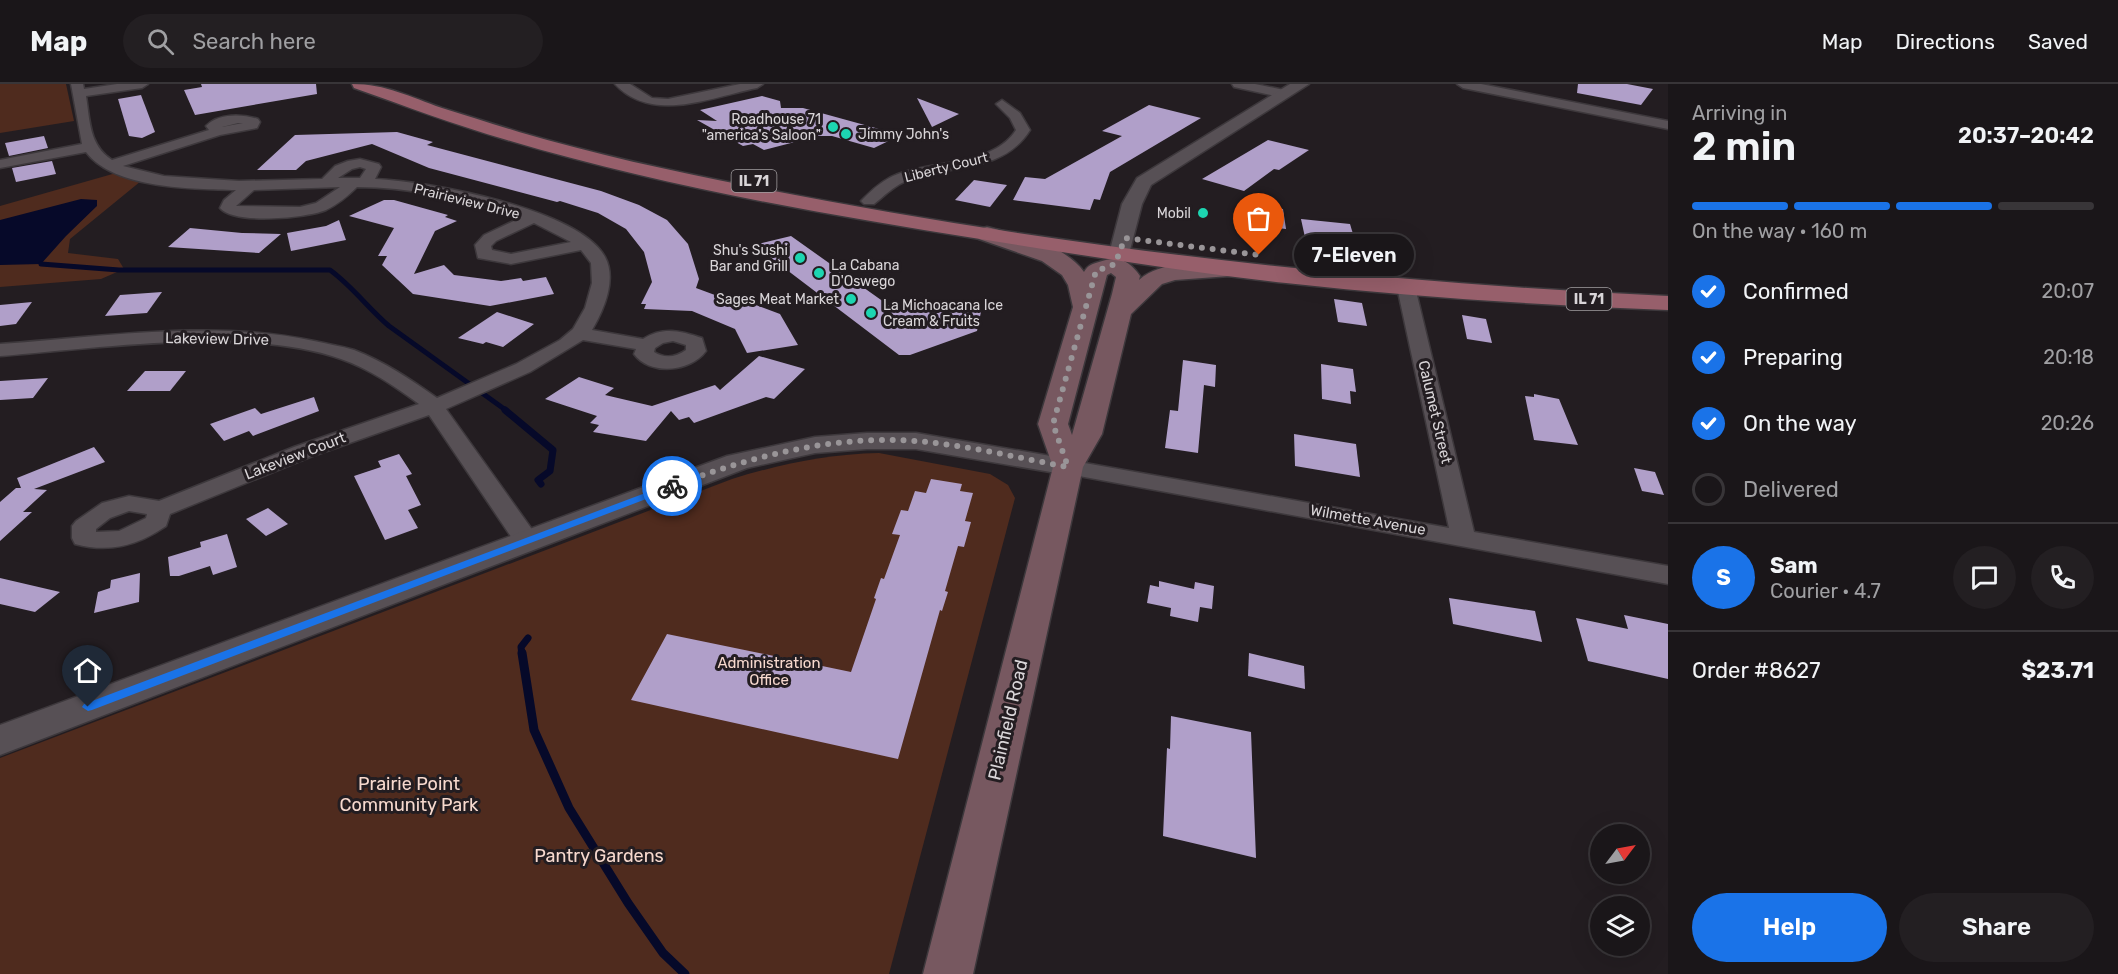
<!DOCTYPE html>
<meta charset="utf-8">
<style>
body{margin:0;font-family:Rubik,sans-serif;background:#231f22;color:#f1f3f6;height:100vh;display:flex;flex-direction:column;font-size:22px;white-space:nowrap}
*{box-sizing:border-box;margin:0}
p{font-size:20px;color:#9f9fa2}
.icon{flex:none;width:33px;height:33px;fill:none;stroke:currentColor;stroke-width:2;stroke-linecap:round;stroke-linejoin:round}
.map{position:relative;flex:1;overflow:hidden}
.sheet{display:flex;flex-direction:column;background:#1a1619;width:450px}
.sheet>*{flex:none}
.needle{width:39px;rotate:58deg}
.tools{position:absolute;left:1590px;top:740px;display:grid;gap:12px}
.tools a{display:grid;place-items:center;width:60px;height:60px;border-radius:50%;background:#1a1619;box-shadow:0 6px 24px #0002,0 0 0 2px #383538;font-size:30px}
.pin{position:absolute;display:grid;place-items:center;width:51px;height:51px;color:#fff;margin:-62px -26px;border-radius:50% 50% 50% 0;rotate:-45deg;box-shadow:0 0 6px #0007}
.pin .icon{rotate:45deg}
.courier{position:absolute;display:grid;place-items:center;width:60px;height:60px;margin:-30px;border:4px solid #1a73e8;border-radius:50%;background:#fff;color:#222;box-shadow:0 2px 8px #0007}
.bubble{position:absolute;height:42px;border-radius:21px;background:#1a1619;box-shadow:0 6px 24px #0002,0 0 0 2px #383538;font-size:20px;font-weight:600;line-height:42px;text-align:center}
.headline em{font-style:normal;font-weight:600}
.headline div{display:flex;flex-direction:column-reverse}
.headline{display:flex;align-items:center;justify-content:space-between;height:102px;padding:0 24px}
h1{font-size:39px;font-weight:600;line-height:45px}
.bar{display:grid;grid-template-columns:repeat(4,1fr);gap:9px 6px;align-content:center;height:72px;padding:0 24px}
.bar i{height:8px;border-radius:4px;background:#383538}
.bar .current{background:#1a73e8}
.bar p{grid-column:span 4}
.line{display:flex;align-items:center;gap:15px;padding:0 24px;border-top:2px solid #383538}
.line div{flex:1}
.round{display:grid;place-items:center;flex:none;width:63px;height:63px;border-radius:32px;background:#231f22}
ol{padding:0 24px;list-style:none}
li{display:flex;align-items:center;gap:18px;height:66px}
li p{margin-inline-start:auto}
li .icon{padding:6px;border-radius:50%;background:#1a73e8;color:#fff;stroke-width:4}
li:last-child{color:#9f9fa2}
li i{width:33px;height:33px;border:3px solid #383538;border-radius:50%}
.button{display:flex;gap:12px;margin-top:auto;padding:12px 24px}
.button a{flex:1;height:69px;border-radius:36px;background:#1a73e8;color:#fff;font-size:24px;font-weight:600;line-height:69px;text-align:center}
.button a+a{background:#231f22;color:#f1f3f6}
header{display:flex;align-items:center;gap:36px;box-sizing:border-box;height:84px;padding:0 30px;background:#1a1619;border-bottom:2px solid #383538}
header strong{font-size:28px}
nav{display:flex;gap:33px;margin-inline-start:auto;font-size:21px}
.search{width:420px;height:54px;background:#231f22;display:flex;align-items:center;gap:15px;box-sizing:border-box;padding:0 21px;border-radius:33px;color:#9f9fa2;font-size:22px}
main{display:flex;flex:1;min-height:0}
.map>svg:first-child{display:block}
.green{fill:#4f2b1e}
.water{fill:#060929}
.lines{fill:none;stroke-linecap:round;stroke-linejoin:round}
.stream-far2{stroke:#060929;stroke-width:5}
.stream-far1{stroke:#060929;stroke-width:7}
.stream{stroke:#060929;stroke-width:9}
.building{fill:#b09fc9}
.minor-casing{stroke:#3d383c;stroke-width:3}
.tertiary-casing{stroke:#3d383c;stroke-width:3}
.secondary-casing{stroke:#3d383c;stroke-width:3}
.primary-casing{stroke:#3d383c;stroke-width:3}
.minor{fill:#575055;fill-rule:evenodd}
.tertiary{fill:#575055;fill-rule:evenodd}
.secondary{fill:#775860;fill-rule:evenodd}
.primary{fill:#975f6b;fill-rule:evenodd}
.route{fill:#1a73e8}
.done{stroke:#999598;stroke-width:6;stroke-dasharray:0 10.8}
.poi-dot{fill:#1dd5b1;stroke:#231d21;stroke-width:2}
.labels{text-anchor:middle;stroke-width:6;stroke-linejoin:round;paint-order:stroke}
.far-poi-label{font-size:14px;fill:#d9d5d8;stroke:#231d21;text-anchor:end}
.far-street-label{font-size:14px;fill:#d9d5d8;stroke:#231d21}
.shield{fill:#231d21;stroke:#a29ea1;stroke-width:1.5}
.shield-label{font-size:14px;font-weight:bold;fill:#d9d5d8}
.street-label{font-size:15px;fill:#d9d5d8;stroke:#231d21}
.park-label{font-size:15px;fill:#f7d9ce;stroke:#231d21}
.near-street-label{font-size:18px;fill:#d9d5d8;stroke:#231d21}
.near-park-label{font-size:18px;fill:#f7d9ce;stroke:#231d21}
</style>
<header>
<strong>Map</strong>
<div class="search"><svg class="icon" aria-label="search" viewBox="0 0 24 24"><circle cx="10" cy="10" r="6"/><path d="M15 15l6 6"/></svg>Search here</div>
<nav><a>Map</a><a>Directions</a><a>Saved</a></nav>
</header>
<main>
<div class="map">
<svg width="1668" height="890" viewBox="0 0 1668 890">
<rect width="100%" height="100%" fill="#231d21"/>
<!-- green -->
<g class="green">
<path d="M0 0H66L74 37 0 49Z"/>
<path d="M116 89 141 97 70 155 68 169 118 175 124 185 101 195 0 203V122Z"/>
<path d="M879 369 990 390 1008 401 1015 414 889 890H0V674L732 395C781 380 827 370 879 369Z"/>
</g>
<!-- water -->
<path class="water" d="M81 115 97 116V122L66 152 41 180 0 181V136Z"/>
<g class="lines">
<!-- stream-far2 -->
<path class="stream-far2" d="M41 180 119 186H330C352 202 368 224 389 242L507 327"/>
<!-- stream-far1 -->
<g class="stream-far1">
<path d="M505 326 553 366 550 387 538 396 541 400"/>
<path d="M522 571 521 563 528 554"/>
</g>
<!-- stream -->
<path class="stream" d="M522 569 534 646 569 724 628 819 663 869 685 890"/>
</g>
<!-- building -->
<g class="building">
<path d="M201 0H316L317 10 195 31 184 6 202 3Z"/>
<path d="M1578 0H1627L1653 5 1641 21 1577 9Z"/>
<path d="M141 11 155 48 142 54 129 52 118 15Z"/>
<path d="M762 12 780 17 781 24H803L901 51 874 64 832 52H818L764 66 753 60 743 62 697 36 717 37 700 26Z"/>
<path d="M917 14 959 30 932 43Z"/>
<path d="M1149 21 1201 34 1110 88 1100 116 1094 115 1090 126 1013 116 1025 93 1045 95 1122 52 1102 47Z"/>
<path d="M397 48 433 58 427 61 601 107 639 121 667 136 688 160 699 195 696 204 723 214 729 211 780 230 798 261 747 269 735 245 692 227 644 225 646 220H641L652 198 644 168 626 145 598 129 560 117 557 118 429 84 372 60 306 77 296 86H257L295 51Z"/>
<path d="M44 52 48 64 9 72 5 59Z"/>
<path d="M1268 56 1309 66 1279 86 1274 85 1244 107 1202 95Z"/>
<path d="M52 77 56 90 16 98 12 84Z"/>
<path d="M974 96 1007 101 990 123 955 116Z"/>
<path d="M384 116H394L448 131 445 133 457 137 435 147 414 190 444 181 454 191 501 197 521 194 523 197 546 193 554 210 490 222 413 210 382 181 387 172H378L394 144 349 132Z"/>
<path d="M1253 122 1283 125 1286 145 1255 141Z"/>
<path d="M1301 135 1350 140 1357 163 1306 158Z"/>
<path d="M339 136 346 156 291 167 287 149 326 142Z"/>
<path d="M190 144 242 149 281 150 259 169 168 163Z"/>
<path d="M791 152 898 228 938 216 982 223 977 247 910 271H899L754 161Z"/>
<path d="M162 208 147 229 105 232 120 211Z"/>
<path d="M1334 215 1362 219 1367 242 1338 238Z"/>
<path d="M32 218 16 240 0 242V221Z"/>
<path d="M497 228 534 240 503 263 486 258 483 260 458 254Z"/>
<path d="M1462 231 1486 235 1492 259 1467 255Z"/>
<path d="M759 272 805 285 774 315 766 313 694 339 689 333 679 336 671 327 646 357 593 348 599 341 590 339 597 332 545 315 579 293 614 304 605 311 652 322 715 301 720 306Z"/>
<path d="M1183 276 1216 281 1215 303 1204 301 1198 369 1165 364 1170 326 1178 327Z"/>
<path d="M1321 280 1353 285 1356 308 1350 307 1351 320 1322 315Z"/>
<path d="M145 287H186L170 307H127Z"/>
<path d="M48 294 33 314 0 316V297Z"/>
<path d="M1534 310 1559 315 1578 361 1534 356 1525 312 1534 313Z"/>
<path d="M314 313 319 327 253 352 249 347 224 357 210 340 255 324 261 330Z"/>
<path d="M1294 350 1356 360 1360 393 1295 382Z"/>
<path d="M94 363 105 378 34 405 47 406 23 428H32L0 457V418L16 404H21L17 394Z"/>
<path d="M399 370 412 390 406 392 421 421 408 426 418 444 385 456 354 392 381 383 378 377Z"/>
<path d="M1634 384 1655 388 1664 411 1642 407Z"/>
<path d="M931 395 962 400 960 407 973 409 965 437 971 438 964 463 958 462 945 507 948 508 942 527 940 526 898 675 631 616 667 550 851 588 876 515 874 514 881 494 884 495 900 451 892 450 901 426 908 427 915 407 926 409Z"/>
<path d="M268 424 288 440 266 452 246 435Z"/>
<path d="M227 450 237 483 213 491 210 482 179 492H170L168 473 201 463 200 458Z"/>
<path d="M140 489 139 518 94 529 98 508 110 504 111 496Z"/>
<path d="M0 494 60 508 35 528 0 520Z"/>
<path d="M1159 497 1194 505 1195 498 1214 502 1212 525 1200 523 1198 538 1170 532 1171 524 1147 519 1150 501 1159 503Z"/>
<path d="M1449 514 1535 527 1542 558 1453 540Z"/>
<path d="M1624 531 1668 540V595L1588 577 1576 534 1628 545Z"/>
<path d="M1249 569 1304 582 1305 605 1248 592Z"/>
<path d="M1171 632 1251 648 1256 774 1163 752 1167 664 1170 665Z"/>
</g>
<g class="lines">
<!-- minor casing -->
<g class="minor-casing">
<g id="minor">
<path d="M71 0H83L84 5 117 0H148L142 4 86 12C90 37 89 61 112 76L209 46 206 42C219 29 242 30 258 35L260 38 257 44 220 51 123 82 164 92 239 97 322 95 335 82 348 77 360 75 379 80 381 83 375 95C427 97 579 125 605 173 617 195 604 226 592 246L643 255C663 242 681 247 702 254L706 267C691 288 650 292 634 270L636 265 583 256 530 288 446 325 536 451 539 457 536 463 527 465 518 463 429 331 310 373 170 430 166 442C137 462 109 469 75 460L72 454V442L76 437 102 419 129 412 159 417 294 363 419 320C394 302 370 285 341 275 247 242 99 264 0 272V260C103 253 212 235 314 257 327 260 341 262 354 266 385 278 410 295 437 314L516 280 560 256 573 245 585 224 592 199 591 179 581 166 511 180 478 174 475 161 484 151 520 134C467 116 413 103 357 103 348 112 338 120 326 126 307 134 234 141 220 124L224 116 236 106C193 105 114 105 86 68L0 84V76L82 60ZM238 39H243L222 43ZM360 83 366 85 360 94H338L352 85ZM340 103 316 119 300 123 236 122 254 106ZM534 139 571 158 511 170 492 166 491 162 496 157ZM673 257 686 261V266C676 273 665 275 654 268L655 264 663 259ZM129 427 147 430 146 434 119 447 96 448V445L110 434Z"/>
<path d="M615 0H630L652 14 668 15 740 0H763L757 4C712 13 652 40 615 0Z"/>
<path d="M1232 0H1255L1289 7 1291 10 1285 14 1234 3Z"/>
<path d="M1457 0H1481L1668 37V45L1463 4Z"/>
<path d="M1002 16 1020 29 1030 46C1002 91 947 79 904 98 893 103 884 112 874 120H864L861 117 864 114C874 104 884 95 898 90 934 76 993 82 1016 46L1010 34 996 20Z"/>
<path d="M1406 198 1412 199 1415 203 1474 448 1668 482V500L1068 390 1060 388 1057 383 1060 378 1068 376 1449 444 1397 203 1400 199Z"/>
</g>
</g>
<!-- tertiary casing -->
<g class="tertiary-casing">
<g id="tertiary">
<path d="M1290 0H1309L1151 101 1142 120 1129 170 1126 174 1119 176 1112 174 1109 170 1122 120 1137 94Z"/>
<path d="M867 349H916L1068 375 1078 377 1082 383 1078 389 1068 391 916 365H867L815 369 747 384 0 671V641L727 372 815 353Z"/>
</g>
</g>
<!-- secondary casing -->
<g class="secondary-casing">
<path id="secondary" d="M987 143C1019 151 1064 160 1084 188 1088 181 1092 180 1099 178 1118 171 1129 176 1140 192L1139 196C1161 176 1202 180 1230 178L1238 180 1242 185 1238 190 1230 192 1175 196 1162 200 1131 230 1102 350 1083 383 973 890H923L1053 383 1038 340 1073 223 1068 201 1062 191 1042 177 979 155 976 150 979 145ZM1111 189 1116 193 1112 210 1072 351 1068 340 1107 191Z"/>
</g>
<!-- primary casing -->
<g class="primary-casing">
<path id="primary" d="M352 0C386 0 410 13 442 24 467 32 493 40 519 48 594 70 671 87 748 102 1051 162 1359 198 1668 212V226C1540 221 1413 213 1286 199 1184 188 1082 171 980 155 821 130 662 102 507 56 455 41 405 22 354 4Z"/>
</g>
<!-- minor -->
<use href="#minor" class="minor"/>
<!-- tertiary -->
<use href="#tertiary" class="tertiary"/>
<!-- secondary -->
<use href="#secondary" class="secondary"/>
<!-- primary -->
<use href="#primary" class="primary"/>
</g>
<!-- route -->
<path class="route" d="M672 399 675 400V404L92 626 88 627 82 623 84 620Z"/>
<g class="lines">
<!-- done -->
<path class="done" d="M672 402C751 373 830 351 916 357 966 361 1019 374 1068 383L1053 340 1096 187 1115 180 1125 154 1259 171"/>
</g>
<!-- markers -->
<g class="poi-dot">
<circle cx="833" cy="43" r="6"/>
<circle cx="846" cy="50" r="6"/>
<circle cx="1203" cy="129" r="6"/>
<circle cx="800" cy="174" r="6"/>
<circle cx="819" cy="189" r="6"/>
<circle cx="851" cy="215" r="6"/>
<circle cx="871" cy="229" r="6"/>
</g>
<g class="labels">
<!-- far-poi labels -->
<g class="far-poi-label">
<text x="821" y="40">Roadhouse 71<tspan x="821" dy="16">"america's Saloon"</tspan></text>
<text x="858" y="55" text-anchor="start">Jimmy John's</text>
<text x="1191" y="134">Mobil</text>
<text x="788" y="171">Shu's Sushi<tspan x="788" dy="16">Bar and Grill</tspan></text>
<text x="831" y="186" text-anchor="start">La Cabana<tspan x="831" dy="16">D'Oswego</tspan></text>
<text x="839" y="220">Sages Meat Market</text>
<text x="883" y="226" text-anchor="start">La Michoacana Ice<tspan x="883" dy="16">Cream &amp; Fruits</tspan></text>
</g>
<!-- far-street labels -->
<g class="far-street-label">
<text transform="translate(946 83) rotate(-14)" y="5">Liberty Court</text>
<text transform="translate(467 117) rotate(14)" y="5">Prairieview Drive</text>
</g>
<!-- shield labels -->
<g class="shield">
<rect x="731.5" y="86" width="45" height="22" rx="4.5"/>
<rect x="1566.5" y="204" width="45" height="22" rx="4.5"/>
</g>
<g class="shield-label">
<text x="754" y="102">IL 71</text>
<text x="1589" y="220">IL 71</text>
</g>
<!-- street labels -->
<g class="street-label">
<text transform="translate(217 255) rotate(1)" y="5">Lakeview Drive</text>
<text transform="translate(1435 328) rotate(77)" y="5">Calumet Street</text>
<text transform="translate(295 372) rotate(-21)" y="5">Lakeview Court</text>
<text transform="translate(1368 436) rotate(10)" y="5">Wilmette Avenue</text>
</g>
<!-- park labels -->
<g class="park-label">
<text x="769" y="584">Administration<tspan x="769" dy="17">Office</tspan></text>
</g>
<!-- near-street labels -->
<g class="near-street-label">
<text transform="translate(1008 636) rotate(-77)" y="6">Plainfield Road</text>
</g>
<!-- near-park labels -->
<g class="near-park-label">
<text x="409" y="706">Prairie Point<tspan x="409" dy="21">Community Park</tspan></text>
<text x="599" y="778">Pantry Gardens</text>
</g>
</g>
</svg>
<div class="tools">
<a><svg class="needle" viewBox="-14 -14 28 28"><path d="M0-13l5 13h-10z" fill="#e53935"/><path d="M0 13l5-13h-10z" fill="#9f9fa2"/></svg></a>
<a><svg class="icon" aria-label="layers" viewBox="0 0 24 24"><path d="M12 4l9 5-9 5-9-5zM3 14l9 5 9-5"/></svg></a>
</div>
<div class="pin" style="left:1259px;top:171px;background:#ea580c"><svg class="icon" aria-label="bag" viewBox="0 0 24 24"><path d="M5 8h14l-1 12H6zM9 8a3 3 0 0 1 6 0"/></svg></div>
<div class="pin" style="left:88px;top:623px;background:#1f2937"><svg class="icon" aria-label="home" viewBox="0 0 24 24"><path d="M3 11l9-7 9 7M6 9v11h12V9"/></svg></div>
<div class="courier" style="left:672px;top:402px"><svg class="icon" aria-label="bike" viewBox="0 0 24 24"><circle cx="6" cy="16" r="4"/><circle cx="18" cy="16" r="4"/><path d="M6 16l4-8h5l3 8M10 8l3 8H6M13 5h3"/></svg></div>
<div class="bubble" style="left:1294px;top:150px;width:120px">7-Eleven</div>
</div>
<section class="sheet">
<div class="headline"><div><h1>2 min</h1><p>Arriving in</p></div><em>20:37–20:42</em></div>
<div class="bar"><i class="current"></i><i class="current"></i><i class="current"></i><i></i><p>On the way · 160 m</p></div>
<ol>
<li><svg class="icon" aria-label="check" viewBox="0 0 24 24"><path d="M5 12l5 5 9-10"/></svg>Confirmed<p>20:07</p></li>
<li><svg class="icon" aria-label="check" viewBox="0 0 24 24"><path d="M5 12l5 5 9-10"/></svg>Preparing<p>20:18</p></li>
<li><svg class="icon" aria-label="check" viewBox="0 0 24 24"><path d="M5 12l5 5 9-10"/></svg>On the way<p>20:26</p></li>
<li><i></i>Delivered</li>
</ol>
<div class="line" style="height:108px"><b class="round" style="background:#1a73e8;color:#fff">S</b><div><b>Sam</b><p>Courier · 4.7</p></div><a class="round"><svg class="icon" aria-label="chat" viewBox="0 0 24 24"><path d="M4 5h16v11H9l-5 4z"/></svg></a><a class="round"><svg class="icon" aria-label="phone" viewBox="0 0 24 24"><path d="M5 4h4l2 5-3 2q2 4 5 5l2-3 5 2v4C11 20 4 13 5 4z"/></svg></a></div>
<div class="line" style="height:78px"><div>Order #8627</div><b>$23.71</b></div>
<div class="button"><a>Help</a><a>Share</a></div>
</section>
</main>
